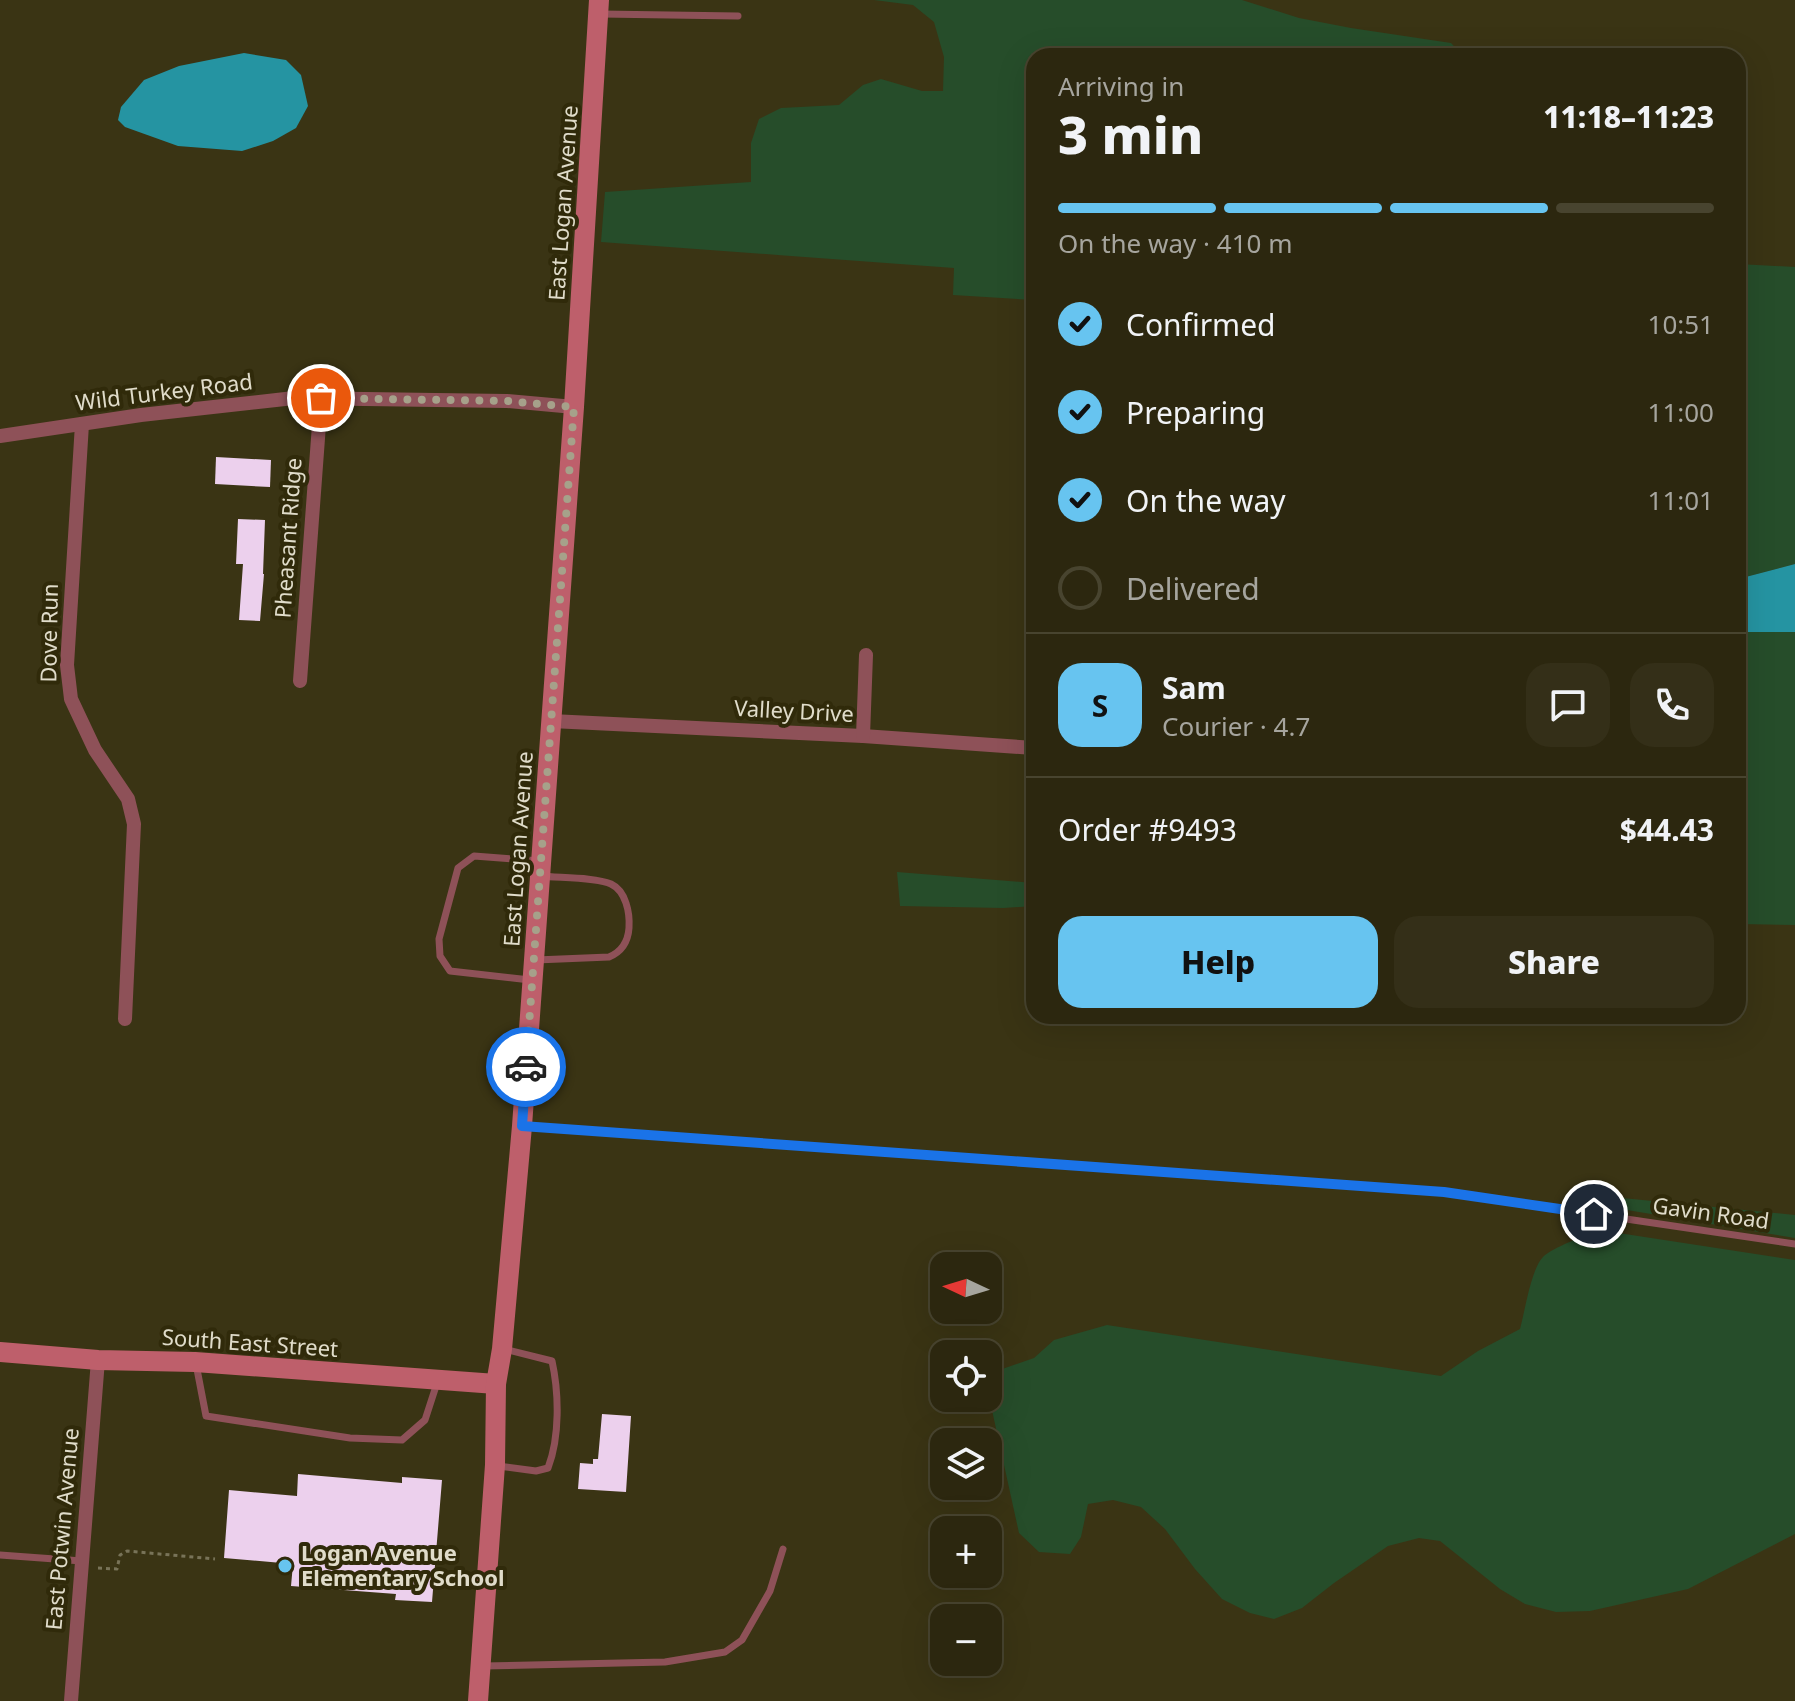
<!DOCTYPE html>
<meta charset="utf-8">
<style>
body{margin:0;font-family:"Noto Sans",sans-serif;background:#342f18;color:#f1f3f6;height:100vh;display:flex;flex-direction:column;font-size:30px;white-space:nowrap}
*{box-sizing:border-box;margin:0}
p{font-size:26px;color:#a6a59e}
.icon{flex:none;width:44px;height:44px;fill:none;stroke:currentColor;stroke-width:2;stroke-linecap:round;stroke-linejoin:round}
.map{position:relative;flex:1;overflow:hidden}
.details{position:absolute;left:1026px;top:48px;width:720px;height:976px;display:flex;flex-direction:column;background:#2c270f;border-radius:24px;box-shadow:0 8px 32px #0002,0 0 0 2px #48442f}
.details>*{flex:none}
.needle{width:52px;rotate:274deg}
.controls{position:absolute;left:930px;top:1252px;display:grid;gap:16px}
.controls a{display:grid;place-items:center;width:72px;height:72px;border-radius:16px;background:#2c270f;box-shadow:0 8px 32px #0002,0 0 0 2px #48442f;font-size:40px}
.pin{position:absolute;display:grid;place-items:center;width:68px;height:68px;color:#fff;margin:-34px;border:4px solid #fff;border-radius:50%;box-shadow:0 2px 8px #0007}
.courier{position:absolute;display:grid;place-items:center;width:80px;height:80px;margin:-40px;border:6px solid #1a73e8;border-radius:50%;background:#fff;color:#222;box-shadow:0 2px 10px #0007}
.headline em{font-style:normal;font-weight:800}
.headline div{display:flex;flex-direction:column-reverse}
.headline{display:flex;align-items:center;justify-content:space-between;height:136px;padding:0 32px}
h1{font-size:52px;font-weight:800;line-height:60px}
.bar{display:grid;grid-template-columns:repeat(4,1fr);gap:12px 8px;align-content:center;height:96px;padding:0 32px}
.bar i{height:10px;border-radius:6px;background:#48442f}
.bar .current{background:#67c4f0}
.bar p{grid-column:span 4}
.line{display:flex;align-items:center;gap:20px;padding:0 32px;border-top:2px solid #48442f}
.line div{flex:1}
.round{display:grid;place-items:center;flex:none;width:84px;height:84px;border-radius:24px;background:#342f18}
ol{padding:0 32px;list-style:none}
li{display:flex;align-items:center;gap:24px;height:88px}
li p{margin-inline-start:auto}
li .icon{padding:8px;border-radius:50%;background:#67c4f0;color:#111;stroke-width:4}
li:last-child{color:#a6a59e}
li i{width:44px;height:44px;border:4px solid #48442f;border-radius:50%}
.primary-button{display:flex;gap:16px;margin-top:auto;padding:16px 32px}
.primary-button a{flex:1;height:92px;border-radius:24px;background:#67c4f0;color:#111;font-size:32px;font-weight:800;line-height:92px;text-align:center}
.primary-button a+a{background:#342f18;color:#f1f3f6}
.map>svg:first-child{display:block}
.green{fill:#264d2a}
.water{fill:#2594a2}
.building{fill:#ecd0ed}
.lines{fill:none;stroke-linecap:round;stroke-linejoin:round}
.path{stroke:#787358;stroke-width:3;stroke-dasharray:4 4;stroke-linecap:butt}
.lane{stroke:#8e5158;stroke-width:7}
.street{stroke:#8e5158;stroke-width:14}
.secondary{stroke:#be5f6b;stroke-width:20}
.done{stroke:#a6a18a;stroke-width:8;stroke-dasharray:0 14.4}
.route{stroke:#1a73e8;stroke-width:10}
.poi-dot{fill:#67c4f0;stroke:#302a0a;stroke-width:3}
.labels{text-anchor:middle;stroke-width:8;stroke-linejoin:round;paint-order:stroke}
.street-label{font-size:22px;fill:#e0dcca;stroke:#302a0a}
.poi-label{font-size:22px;font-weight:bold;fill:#e0dcca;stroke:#302a0a;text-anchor:start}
</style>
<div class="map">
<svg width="1795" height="1701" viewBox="0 0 1795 1701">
<rect width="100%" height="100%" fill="#3a3414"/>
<!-- green -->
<g class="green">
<path d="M874 0H1242L1299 18 1351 28 1451 43 1463 56H1034V300L953 295 954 268 601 242 605 192 751 182V143L759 119 781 108 839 105 863 85 881 79 922 91H943L944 57 934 22 913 5Z"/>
<path d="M1738 264 1795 267V564L1738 579Z"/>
<path d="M1738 632H1795V925L1738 924Z"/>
<path d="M897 872 1034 883V906L1003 908 900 906Z"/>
<path d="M1612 1197 1795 1215V1238L1609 1207Z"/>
<path d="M1599 1230 1795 1260V1534L1688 1589 1590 1611 1556 1612 1525 1604 1500 1589 1440 1541 1419 1538 1388 1546 1334 1583 1302 1608 1274 1619 1250 1613 1222 1599 1195 1569 1165 1529 1141 1507 1113 1500 1088 1504 1081 1537 1070 1554 1039 1552 1019 1533 988 1392V1374L1034 1358 1054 1340 1107 1325 1441 1376 1478 1351 1520 1329C1525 1311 1531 1269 1543 1257 1553 1247 1585 1236 1599 1230Z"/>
</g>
<!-- water -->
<g class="water">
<path d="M244 53 286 60 301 75 308 106 296 128 273 141 242 151 178 146 125 127 118 120 121 107 144 80 179 66Z"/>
<path d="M1795 564V632H1738V579Z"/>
</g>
<!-- building -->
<g class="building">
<path d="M216 457 271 460 270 487 215 484Z"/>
<path d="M238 519 265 520 263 574H264L260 621 239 620 243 564H236Z"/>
<path d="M602 1414 631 1416 626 1492 578 1489 580 1463 593 1464V1459H598Z"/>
<path d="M298 1474 402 1483V1477L442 1480 432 1602 395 1600 396 1594 291 1586 293 1564 224 1558 229 1490 297 1496Z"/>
</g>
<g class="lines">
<!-- path -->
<path class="path" d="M98 1568 117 1569 120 1555 127 1551 215 1559"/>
<!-- lane -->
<g class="lane">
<path d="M601 14 738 16"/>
<path d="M536 960 609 957C621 952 628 942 629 928 630 913 626 891 611 884 595 877 559 878 541 876"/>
<path d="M530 980 450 971 440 956 439 939 458 868 474 856 540 861"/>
<path d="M523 1126 1444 1192 1795 1244"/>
<path d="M196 1364 206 1416 350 1438 402 1440 425 1420 437 1383"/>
<path d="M498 1466 536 1471 548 1468C560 1437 559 1393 552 1361L504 1349"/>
<path d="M0 1555 82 1561"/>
<path d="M483 1666 665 1662 725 1652 742 1640 770 1591 783 1549"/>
</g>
<!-- street -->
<g class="street">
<path d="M82 424 67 665 71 699 95 750 128 799 134 824 125 1019"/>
<path d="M0 436 141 415 294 398 507 401 574 407"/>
<path d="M300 681 321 398"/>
<path d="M551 721 863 736 1034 748"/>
<path d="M863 736 866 655"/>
<path d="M71 1701 98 1360"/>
</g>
<!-- secondary -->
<g class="secondary">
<path d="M0 1352 98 1360 195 1362 496 1384"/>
<path d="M478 1701 495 1465 496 1384 502 1349 522 1126 574 407 599 0"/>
</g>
</g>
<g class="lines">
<!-- done -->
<path class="done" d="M321 398 507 401 574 407 526 1067"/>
<!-- route -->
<path class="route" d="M526 1067 522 1126 1444 1192 1594 1214"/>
</g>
<!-- markers -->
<circle class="poi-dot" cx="285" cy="1566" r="8"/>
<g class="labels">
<!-- street labels -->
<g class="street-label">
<text transform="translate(563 203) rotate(-86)" y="8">East Logan Avenue</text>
<text transform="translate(164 392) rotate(-7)" y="8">Wild Turkey Road</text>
<text transform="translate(288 538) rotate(-86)" y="8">Pheasant Ridge</text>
<text transform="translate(49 633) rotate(-89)" y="8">Dove Run</text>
<text transform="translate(794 711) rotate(3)" y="8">Valley Drive</text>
<text transform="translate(518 849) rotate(-86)" y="8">East Logan Avenue</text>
<text transform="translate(1711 1213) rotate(8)" y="8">Gavin Road</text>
<text transform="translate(250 1343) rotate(4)" y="8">South East Street</text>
<text transform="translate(62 1529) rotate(-85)" y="8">East Potwin Avenue</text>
</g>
<!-- poi labels -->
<g class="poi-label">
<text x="301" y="1561">Logan Avenue<tspan x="301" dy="25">Elementary School</tspan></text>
</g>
</g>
</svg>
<div class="controls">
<a><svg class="needle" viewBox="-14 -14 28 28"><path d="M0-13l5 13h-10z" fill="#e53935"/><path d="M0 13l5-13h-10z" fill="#a6a59e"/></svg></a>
<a><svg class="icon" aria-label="locate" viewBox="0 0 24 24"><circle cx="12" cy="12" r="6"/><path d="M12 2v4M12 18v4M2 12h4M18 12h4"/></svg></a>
<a><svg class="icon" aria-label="layers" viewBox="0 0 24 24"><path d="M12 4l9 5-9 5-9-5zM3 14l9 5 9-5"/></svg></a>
<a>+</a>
<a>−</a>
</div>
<div class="pin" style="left:321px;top:398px;background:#ea580c"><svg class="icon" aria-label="bag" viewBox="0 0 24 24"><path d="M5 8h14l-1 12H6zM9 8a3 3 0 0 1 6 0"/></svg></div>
<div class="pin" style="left:1594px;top:1214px;background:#1f2937"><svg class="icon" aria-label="home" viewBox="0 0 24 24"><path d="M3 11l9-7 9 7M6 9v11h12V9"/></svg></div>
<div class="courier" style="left:526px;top:1067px"><svg class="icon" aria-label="car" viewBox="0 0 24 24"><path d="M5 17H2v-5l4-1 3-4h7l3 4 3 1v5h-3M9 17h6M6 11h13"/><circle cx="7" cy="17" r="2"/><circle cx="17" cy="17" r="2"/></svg></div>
<section class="details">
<div class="headline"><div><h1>3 min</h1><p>Arriving in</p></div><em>11:18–11:23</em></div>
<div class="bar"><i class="current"></i><i class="current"></i><i class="current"></i><i></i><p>On the way · 410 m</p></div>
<ol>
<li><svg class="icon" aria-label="check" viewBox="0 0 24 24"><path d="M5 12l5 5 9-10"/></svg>Confirmed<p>10:51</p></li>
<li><svg class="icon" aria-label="check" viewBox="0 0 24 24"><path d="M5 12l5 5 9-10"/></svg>Preparing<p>11:00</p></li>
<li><svg class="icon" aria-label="check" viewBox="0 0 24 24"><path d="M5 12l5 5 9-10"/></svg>On the way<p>11:01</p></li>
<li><i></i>Delivered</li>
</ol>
<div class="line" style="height:144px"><b class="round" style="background:#67c4f0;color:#111">S</b><div><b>Sam</b><p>Courier · 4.7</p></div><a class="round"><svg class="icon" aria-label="chat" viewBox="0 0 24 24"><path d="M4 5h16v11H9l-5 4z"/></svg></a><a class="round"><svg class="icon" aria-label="phone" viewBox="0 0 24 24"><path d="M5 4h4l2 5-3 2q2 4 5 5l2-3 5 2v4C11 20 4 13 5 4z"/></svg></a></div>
<div class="line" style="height:104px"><div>Order #9493</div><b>$44.43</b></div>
<div class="primary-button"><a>Help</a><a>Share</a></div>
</section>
</div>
